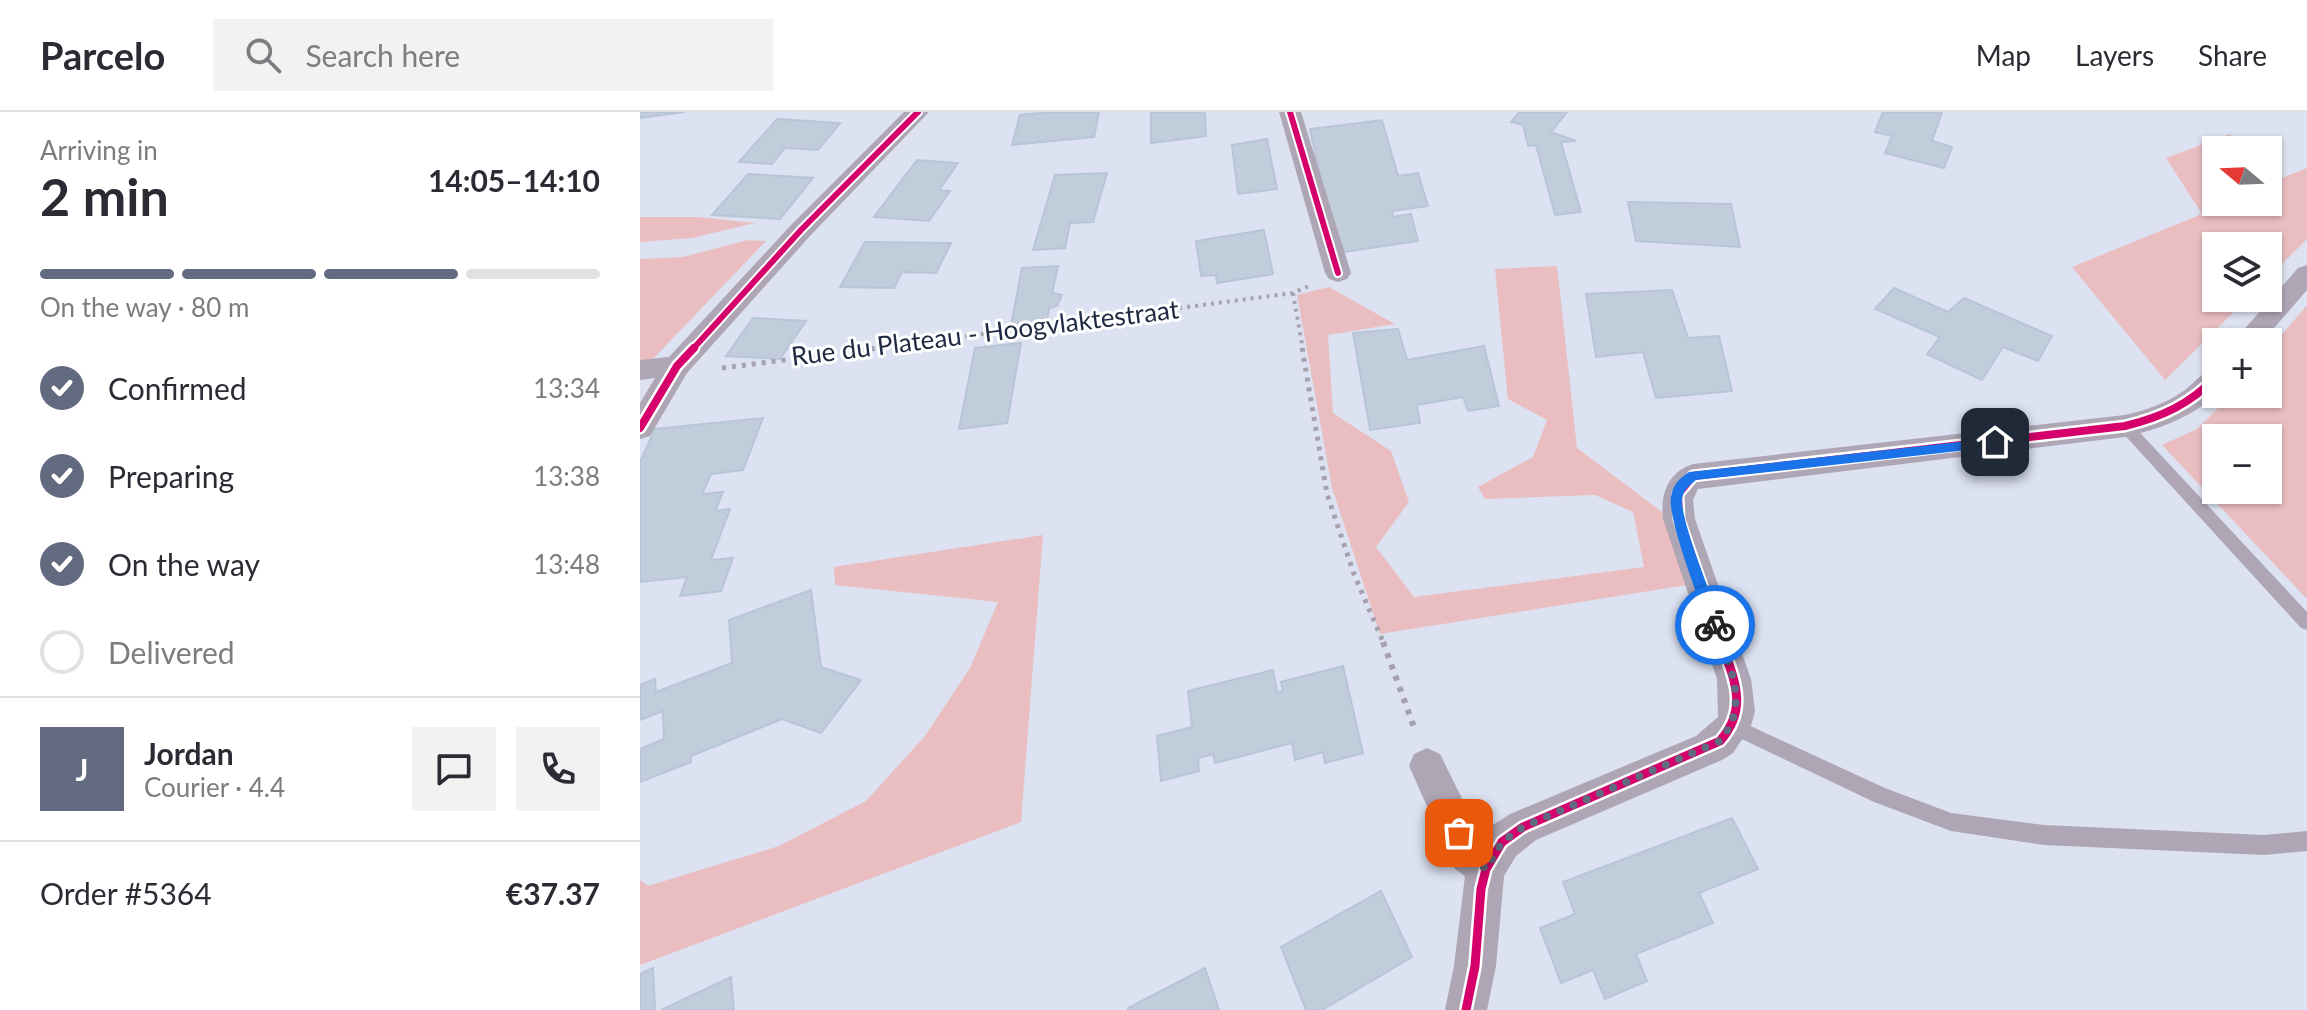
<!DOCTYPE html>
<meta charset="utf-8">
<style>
body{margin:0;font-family:Lato,sans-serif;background:#f2f2f3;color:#2b2b33;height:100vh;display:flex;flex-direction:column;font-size:30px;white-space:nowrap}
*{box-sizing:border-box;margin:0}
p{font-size:26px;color:#7c7c81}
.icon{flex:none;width:44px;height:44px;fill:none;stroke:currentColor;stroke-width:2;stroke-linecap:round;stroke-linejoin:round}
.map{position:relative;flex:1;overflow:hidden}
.details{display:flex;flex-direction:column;background:#fff;width:640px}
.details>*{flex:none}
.needle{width:52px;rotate:289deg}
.tools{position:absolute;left:1562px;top:24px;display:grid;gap:16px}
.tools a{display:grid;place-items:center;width:80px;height:80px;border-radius:0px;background:#fff;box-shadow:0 2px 6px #0004;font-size:40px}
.pin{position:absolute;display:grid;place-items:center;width:68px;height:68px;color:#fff;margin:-34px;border-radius:16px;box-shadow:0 4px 12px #0006}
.courier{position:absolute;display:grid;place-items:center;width:80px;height:80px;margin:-40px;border:6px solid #1a73e8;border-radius:50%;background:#fff;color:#222;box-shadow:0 2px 10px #0007}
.headline em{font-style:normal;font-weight:700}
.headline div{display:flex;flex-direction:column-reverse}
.headline{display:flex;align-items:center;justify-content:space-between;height:136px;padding:0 40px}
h1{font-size:52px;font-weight:700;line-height:60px}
.bar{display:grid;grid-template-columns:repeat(4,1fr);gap:12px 8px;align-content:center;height:96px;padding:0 40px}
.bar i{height:10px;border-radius:6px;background:#e1e1e2}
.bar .current{background:#626a7f}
.bar p{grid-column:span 4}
.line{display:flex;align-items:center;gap:20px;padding:0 40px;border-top:2px solid #e1e1e2}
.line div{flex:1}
.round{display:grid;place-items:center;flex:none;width:84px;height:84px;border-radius:0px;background:#f2f2f3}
ol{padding:0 40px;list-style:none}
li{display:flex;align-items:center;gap:24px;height:88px}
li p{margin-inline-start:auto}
li .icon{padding:8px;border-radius:50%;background:#626a7f;color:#fff;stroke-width:4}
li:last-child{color:#7c7c81}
li i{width:44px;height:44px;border:4px solid #e1e1e2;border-radius:50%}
header{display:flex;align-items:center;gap:48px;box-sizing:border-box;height:112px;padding:0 40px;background:#fff;border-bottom:2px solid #e1e1e2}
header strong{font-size:38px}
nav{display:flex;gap:44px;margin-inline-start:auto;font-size:28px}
.search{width:560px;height:72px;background:#f2f2f3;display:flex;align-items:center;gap:20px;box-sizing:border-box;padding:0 28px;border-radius:0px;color:#7c7c81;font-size:30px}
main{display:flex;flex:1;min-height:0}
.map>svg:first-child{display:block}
.green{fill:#eabec1;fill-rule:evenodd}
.building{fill:#c2cddb;stroke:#b8c5d6;stroke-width:2}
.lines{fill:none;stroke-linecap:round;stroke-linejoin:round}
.path-far2{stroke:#a7a1af;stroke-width:4;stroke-dasharray:3 5;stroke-linecap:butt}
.path-far1{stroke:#a7a1af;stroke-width:5;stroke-dasharray:4 6;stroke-linecap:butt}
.path{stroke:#a7a1af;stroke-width:6;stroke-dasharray:5 7;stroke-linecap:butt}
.service{fill:#aea6b5;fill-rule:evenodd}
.minor{fill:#aea6b5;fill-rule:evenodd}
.cycleway-far2-casing{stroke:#fff;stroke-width:10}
.cycleway-far1-casing{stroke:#fff;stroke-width:13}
.cycleway-casing{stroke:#fff;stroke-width:14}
.cycleway-far2{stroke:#d6006c;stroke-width:6}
.cycleway-far1{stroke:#d6006c;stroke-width:8}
.cycleway{stroke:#d6006c;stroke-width:9}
.route{fill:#1a73e8}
.done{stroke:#626a7f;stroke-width:8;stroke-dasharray:0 14.4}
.labels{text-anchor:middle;stroke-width:6;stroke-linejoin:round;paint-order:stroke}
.street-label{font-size:26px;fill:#202a42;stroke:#fff}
</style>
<header>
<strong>Parcelo</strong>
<div class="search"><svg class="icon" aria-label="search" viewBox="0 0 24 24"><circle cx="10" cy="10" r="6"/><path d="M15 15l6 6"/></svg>Search here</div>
<nav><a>Map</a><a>Layers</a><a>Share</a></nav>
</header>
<main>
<section class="details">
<div class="headline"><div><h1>2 min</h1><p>Arriving in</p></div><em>14:05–14:10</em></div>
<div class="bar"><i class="current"></i><i class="current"></i><i class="current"></i><i></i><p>On the way · 80 m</p></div>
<ol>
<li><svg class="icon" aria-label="check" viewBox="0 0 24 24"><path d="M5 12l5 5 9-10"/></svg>Confirmed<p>13:34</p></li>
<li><svg class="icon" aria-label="check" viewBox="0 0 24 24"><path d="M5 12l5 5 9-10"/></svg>Preparing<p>13:38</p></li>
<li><svg class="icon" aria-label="check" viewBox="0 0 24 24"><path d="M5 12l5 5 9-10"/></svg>On the way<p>13:48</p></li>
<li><i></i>Delivered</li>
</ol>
<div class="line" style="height:144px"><b class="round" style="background:#626a7f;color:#fff">J</b><div><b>Jordan</b><p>Courier · 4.4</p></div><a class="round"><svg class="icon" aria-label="chat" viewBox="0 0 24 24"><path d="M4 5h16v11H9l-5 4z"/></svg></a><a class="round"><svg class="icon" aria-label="phone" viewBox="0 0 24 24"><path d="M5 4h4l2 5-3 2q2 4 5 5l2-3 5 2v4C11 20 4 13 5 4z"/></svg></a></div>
<div class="line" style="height:104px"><div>Order #5364</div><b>€37.37</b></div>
</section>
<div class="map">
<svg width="1667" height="898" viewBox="0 0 1667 898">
<rect width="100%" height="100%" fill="#dce2f1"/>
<!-- green -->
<g class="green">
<path d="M1590 22 1603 38H1576V90H1628V66L1632 70 1667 56V127L1628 166V134H1576V186H1608L1525 268 1432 155 1562 102 1526 46Z"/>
<path d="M0 105H58L115 111 52 126 0 130Z"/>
<path d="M108 128 126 129 10 250 0 251V147L43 145Z"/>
<path d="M917 154 937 336 1022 400 1047 473 740 522 692 376 657 183 689 175 755 212 688 223 693 301 751 339 769 390 736 435 774 485 1004 455 993 400 955 383 845 387 838 375 893 345 907 308 868 287 855 157Z"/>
<path d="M1667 193V487L1522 333 1557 317 1592 282H1628V239ZM1628 326V378H1576V326Z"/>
<path d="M403 423 381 710 0 853V768L8 774 139 734 226 689 285 624 330 556 358 490 195 473 194 455Z"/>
</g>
<!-- building -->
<g class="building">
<path d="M0 0H45L0 6Z"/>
<path d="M411 0H459L454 25 372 33 380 3Z"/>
<path d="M511 0H565L566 24 511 31Z"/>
<path d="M879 0H927L911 20 936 29 921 30 941 100 915 103 896 33 888 34 883 13 871 10Z"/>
<path d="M1243 0H1302L1292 29 1312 35 1304 56 1245 41 1252 24 1235 20Z"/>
<path d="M137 7 200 11 178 38 145 36 132 52 99 50Z"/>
<path d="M742 8 758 64 778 61 788 94 752 99 753 105 771 102 778 129 696 141 670 17Z"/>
<path d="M627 27 637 77 598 82 592 33Z"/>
<path d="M277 48 318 51 299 78 310 79 289 109 234 105Z"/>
<path d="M467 61 453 110 430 111 425 136 393 138 415 63Z"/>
<path d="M108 62 173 66 140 107 72 103Z"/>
<path d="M988 90 1091 92 1100 135 996 129Z"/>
<path d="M624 118 633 162 577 171 576 163 561 164 556 129Z"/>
<path d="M225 130 311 131 296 161 262 160 254 176 200 175Z"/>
<path d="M418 154 412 181 422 183 417 194 409 196 407 210 371 213 382 156Z"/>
<path d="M1254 176 1308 200 1324 186 1412 224 1398 249 1363 235 1342 268 1287 242 1300 225 1235 197Z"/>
<path d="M1032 178 1048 226 1079 224 1092 279 1016 286 1003 240 956 245 946 182Z"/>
<path d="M113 206 166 209 140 247 86 244Z"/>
<path d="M758 217 767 248 844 234 859 294 828 299 823 285 777 293 780 311 730 318 713 221Z"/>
<path d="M381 231 367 311 319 317 335 236Z"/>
<path d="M123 306 103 358 71 362 62 382 83 380 75 399 90 397 71 448 93 446 81 479 40 484 47 465 0 470V350L15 317Z"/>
<path d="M171 478 181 555 221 568 181 621 142 607 51 644V650L0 670V637L24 627 23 599 0 608V573L15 567 16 580 92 551 89 508Z"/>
<path d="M703 554 723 641 685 651 683 640 655 648 652 631 575 651 573 642 558 646 559 659 521 669 517 624 552 615 548 579 633 558 637 580 643 579 641 570Z"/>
<path d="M1092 706 1118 757 1059 781 1073 811 996 842 1007 869 965 887 953 858 921 871 900 816 935 802 923 770Z"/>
<path d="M741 779 772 845 682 898H666L641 835Z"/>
<path d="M13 856 15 898H0V862Z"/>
<path d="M565 856 579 898H488V896Z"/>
<path d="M91 865 94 898H21Z"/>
</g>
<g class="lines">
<!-- path-far2 -->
<g class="path-far2">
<path d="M653 181 663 238"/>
<path d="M222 238 653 181 669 174"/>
</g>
<!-- path-far1 -->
<g class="path-far1">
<path d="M662 236 687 382 714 462 744 532"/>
<path d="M82 256 238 236"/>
</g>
<!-- path -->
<path class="path" d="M743 530 775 618"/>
<!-- service -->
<g class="service">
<path d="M1485 309 1490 310 1667 500V518L1661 516 1480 318 1478 314 1480 310Z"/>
<path d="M1093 606 1245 676 1311 701 1404 713 1624 723 1667 719V739L1624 743 1404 733 1311 719 1234 690 1087 620 1084 614 1087 608Z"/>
</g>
<!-- minor -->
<g class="minor">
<path d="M264 0H289L170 124 47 261 10 324 0 327V291L15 266 0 268V248L29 245 152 112Z"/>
<path d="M639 0H661L711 161 707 167 698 170 689 167 685 161Z"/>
<path d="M1667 153V178L1622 230H1593L1658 156Z"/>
<path d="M1576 255 1577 282C1550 306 1520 317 1485 325L1058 377 1053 388 1055 407 1111 567 1115 599 1111 614 1093 641 1082 648 896 728 876 744 864 764 856 854 847 898H805L814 854 825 764 815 757 769 654 774 642 787 636 800 642 842 727 848 716 870 702 1056 624 1078 605 1077 567 1023 407C1020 382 1028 360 1053 352L1485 303C1507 298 1527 291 1545 278 1556 269 1563 259 1576 255Z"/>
</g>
<!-- cycleway-far2 casing -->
<g class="cycleway-far2-casing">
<g id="cycleway-far2">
<path d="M650 0 698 161"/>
<path d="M52 238 161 118 278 0"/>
</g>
</g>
<!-- cycleway-far1 casing -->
<g class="cycleway-far1-casing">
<g id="cycleway-far1">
<path d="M0 316 37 254 54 236"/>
<path d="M1082 532 1039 407 1038 382 1053 364 1485 314C1522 305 1550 292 1576 265"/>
</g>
</g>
<!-- cycleway casing -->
<g class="cycleway-casing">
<path id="cycleway" d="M826 898 835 854 841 777 846 757 862 730 883 715 1080 629C1109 596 1094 567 1081 530"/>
</g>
<!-- cycleway-far2 -->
<use href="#cycleway-far2" class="cycleway-far2"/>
<!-- cycleway-far1 -->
<use href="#cycleway-far1" class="cycleway-far1"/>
<!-- cycleway -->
<use href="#cycleway" class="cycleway"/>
</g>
<!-- route -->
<path class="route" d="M1355 326 1361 330 1355 335 1056 368C1049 374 1043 378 1042 388 1041 410 1073 488 1082 513L1080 518H1071C1061 495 1027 405 1031 385 1033 372 1039 367 1049 360Z"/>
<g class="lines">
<!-- done -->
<path class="done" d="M819 721 829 743 846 757 862 730 883 715 1080 629C1111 591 1089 555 1075 513"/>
</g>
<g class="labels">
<!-- street labels -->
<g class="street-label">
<text transform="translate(345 221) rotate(-7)" y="9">Rue du Plateau - Hoogvlaktestraat</text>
</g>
</g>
</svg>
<div class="tools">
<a><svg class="needle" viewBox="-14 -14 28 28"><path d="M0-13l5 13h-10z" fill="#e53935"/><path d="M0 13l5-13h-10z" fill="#7c7c81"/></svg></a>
<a><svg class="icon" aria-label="layers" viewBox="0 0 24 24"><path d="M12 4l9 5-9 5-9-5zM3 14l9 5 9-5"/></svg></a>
<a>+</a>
<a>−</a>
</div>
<div class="pin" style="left:819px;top:721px;background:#ea580c"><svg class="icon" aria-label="bag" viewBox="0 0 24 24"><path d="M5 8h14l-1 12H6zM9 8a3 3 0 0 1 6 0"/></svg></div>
<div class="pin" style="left:1355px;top:330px;background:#1f2937"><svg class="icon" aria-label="home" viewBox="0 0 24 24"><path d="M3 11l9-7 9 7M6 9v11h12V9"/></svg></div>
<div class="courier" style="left:1075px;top:513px"><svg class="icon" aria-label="bike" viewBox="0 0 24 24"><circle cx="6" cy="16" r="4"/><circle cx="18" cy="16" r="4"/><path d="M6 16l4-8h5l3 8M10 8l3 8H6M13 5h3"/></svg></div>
</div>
</main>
